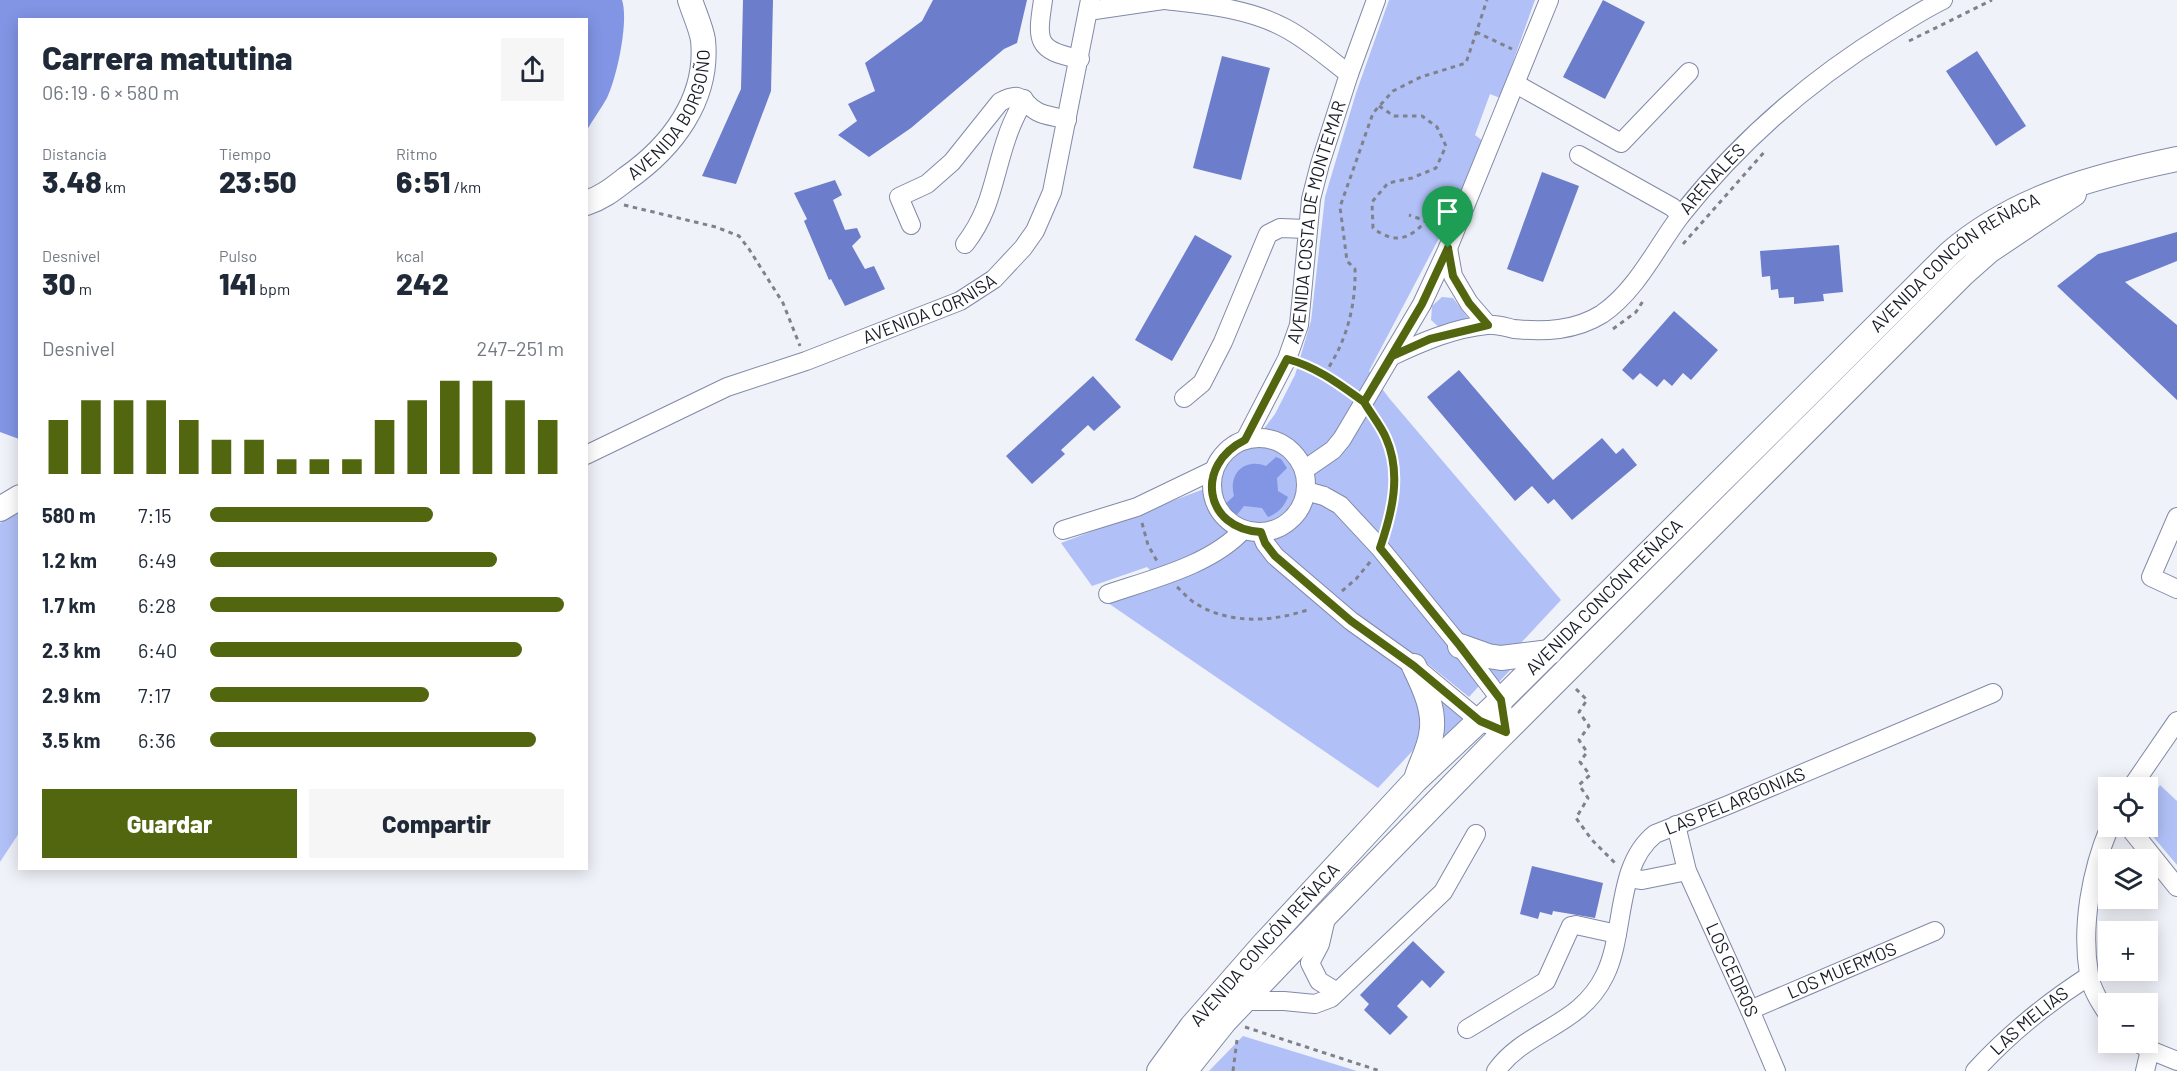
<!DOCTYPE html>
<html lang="es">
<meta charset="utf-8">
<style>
body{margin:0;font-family:Barlow,sans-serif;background:#f6f6f7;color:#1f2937;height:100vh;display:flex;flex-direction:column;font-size:22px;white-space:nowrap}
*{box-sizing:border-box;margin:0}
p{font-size:20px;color:#747a83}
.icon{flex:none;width:33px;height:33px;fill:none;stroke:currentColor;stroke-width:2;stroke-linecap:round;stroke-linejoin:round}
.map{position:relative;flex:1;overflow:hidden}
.panel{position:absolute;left:18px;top:18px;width:570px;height:852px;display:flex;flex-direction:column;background:#fff;border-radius:0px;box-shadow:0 3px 15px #0003}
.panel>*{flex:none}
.fabs{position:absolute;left:2098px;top:777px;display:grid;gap:12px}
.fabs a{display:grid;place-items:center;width:60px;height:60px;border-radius:0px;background:#fff;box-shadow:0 3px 15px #0003;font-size:30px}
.pin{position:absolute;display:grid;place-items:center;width:51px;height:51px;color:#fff;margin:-62px -26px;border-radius:50% 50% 50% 0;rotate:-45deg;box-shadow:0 0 6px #0007}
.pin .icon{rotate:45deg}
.round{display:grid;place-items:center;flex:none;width:63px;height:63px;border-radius:0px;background:#f6f6f7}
.overview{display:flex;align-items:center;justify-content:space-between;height:102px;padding:0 24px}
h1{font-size:33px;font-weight:800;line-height:45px}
.stats{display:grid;grid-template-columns:repeat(3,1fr);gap:9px;height:102px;padding:6px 24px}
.stats div{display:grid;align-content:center}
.stats b{font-size:30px;font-weight:800}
.stats small{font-size:16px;font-weight:400}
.stats p{font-size:16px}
.chart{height:168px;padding:12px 24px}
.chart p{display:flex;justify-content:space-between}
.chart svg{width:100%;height:108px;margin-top:6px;stroke:#52650f;stroke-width:6}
.button{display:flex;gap:12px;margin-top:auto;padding:12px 24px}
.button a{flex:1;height:69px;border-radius:0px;background:#52650f;color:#fff;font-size:24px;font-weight:800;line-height:69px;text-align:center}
.button a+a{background:#f6f6f7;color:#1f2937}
ul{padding:0 24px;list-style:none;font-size:20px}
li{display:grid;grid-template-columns:96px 72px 1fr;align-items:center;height:45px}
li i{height:15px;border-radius:8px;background:#52650f}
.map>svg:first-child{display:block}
</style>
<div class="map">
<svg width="2177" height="1071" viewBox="0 0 2177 1071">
<rect width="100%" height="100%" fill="#f0f2f9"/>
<path fill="#b1c0f7" d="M1389,0H1535L1500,98L1490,94L1475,135L1483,141L1447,223L1369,371L1389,398L1561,600L1520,644L1457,655L1479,686L1469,697L1423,660L1418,745L1378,788L1108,603L1160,580L1147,567L1092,586L1061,543L1204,489L1230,454L1251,446L1275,414L1295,375L1311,321L1325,197L1356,93Z
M1442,297L1453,298L1471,322L1441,329L1431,320L1432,306Z
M19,511V833L0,862V523Z
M1474,660L1518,662L1495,686Z
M1436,692L1464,717L1437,743Z
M2160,785L2177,801V865L2145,827L2148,826V805Z
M1243,1036L1357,1071H1209Z"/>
<path fill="#8295e5" d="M0,0H622C629,21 617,77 607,98C601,109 593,119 587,130L586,20H20L19,439L0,432Z
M1276,457L1281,459L1287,468L1277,478L1278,491L1288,497C1284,507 1278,513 1268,517L1262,508L1244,506L1236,516L1224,505L1234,496C1228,473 1245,458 1266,466Z"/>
<path fill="#6b7dcb" d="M743,0H773L771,91L736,184L702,176L741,89Z
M933,0H1027L1017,43L1004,49L911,128L869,157L838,135L857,121L848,104L875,91L865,63L922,21Z
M1603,0L1645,22L1605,99L1563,77Z
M1977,51L2026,126L1996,146L1946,71Z
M1222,56L1270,68L1241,180L1193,168Z
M1542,172L1579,186L1543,282L1507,269Z
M835,180L842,195L833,200L845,230L857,228L861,237L852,246L865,269L874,266L885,289L845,306L831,279L829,280L804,221L807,219L794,193Z
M2177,232V261L2125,282L2177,325V400L2057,286L2098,254Z
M1195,235L1232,256L1172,361L1135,340Z
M1839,245L1843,292L1823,294L1824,301L1794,304V297L1779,298L1778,289L1771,290L1770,276L1762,277L1760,251Z
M1674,311L1718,350L1691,380L1683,373L1672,386L1664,379L1657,387L1640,373L1633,380L1622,370Z
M1459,370L1553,480L1602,438L1616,454L1623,448L1637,465L1572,520L1554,499L1548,504L1532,486L1515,501L1427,397Z
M1093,376L1121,407L1094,431L1088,425L1061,450L1065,454L1032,484L1006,456Z
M1532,866L1603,883L1595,918L1553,911L1552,915L1540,912L1538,919L1520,914Z
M1413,941L1445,972L1430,988L1422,980L1397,1006L1408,1017L1390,1035L1364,1010L1369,1004L1360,995Z"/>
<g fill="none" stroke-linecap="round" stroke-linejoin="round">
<defs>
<g id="minor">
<path d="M1043,0C1037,40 1035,51 1080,59"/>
<path d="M1165,0C1206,5 1248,8 1285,28C1308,40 1328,58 1349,74"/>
<path d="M1088,11L1163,0"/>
<path d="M1516,84L1621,143L1689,72"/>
<path d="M1579,155L1672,207L1681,215"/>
<path d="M911,225L899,197L927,184L952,162L1000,102C1025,89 1020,103 1038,112C1046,116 1058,117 1067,120"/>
<path d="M965,244C992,209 993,177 1007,137C1011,124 1018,111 1024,99"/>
<path d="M1448,248L1453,276L1469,303L1488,325"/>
<path id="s1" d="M1392,356C1422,342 1454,328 1487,325C1495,324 1505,327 1514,329C1544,332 1575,331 1602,314C1637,290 1656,248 1681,215C1739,142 1810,80 1888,32C1906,21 1924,9 1943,0"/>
<path d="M1184,398L1202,383L1223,342L1268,234L1280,228L1307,229"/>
<circle cx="1259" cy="485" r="47"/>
<path id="s2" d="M1245,440L1287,359L1299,325L1311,199L1320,164L1349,74L1376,0"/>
<path id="s3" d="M586,455L727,387L806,361L960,301L994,279L1023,248L1035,231L1052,192L1090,0"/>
<path d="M1304,470L1333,450L1342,439L1422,304L1448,248L1549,0"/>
<path d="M1306,491L1324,496L1340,505L1380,548L1460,646L1501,700L1503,712"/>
<path d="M2177,517L2151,577L2177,589"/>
<path d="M1063,530L1137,507L1214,470"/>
<path d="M1261,533L1265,543L1275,556L1351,621L1414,666L1480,721L1506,732"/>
<path d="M1108,594C1152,579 1211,565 1243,530"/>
<path d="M2131,788L2177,721"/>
<path id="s4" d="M1676,825L1687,871L1750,1010L1776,1071"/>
<path d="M2128,826L2177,887"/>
<path d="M1629,878L1642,880L1687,871"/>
<path d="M1327,914L1320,944L1310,963L1319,981L1337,992"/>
<path d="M1244,1001H1284L1315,1004L1331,998L1443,892L1476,834"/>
<path id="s5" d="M1750,1010L1935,931"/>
<path d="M2109,1016C2101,1004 2091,989 2089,974C2081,926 2091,871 2110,826"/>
<path d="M1467,1029L1546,981L1571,926L1576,925L1617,934"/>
<path d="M2137,1042L2150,1050L2177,1061"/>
<path id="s6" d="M1496,1071C1526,1029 1580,1027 1605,975C1626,932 1615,866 1655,834L1728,805L1993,693"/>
<path id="s7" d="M1975,1071C2008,1035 2047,1003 2089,976"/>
<path d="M2145,1071L2150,1050"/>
</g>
<g id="major">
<path id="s8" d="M586,203C602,198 613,189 626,179C672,147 709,99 703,40C701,27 694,13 690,0"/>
<path d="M0,509L20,497"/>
<path d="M1460,646L1488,656L1501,658L1550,652"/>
<path d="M1414,666C1424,687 1436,711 1431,735C1429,749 1421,763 1417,776"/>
<path id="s9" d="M1159,1071L1192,1026L1263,945L1415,781L1501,700L1950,253C2015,197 2095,176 2177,159"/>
<path d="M1185,1071L1225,1021L1327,914L1490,747L1963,274L1989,251L2074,194"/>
</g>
</defs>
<use href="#minor" stroke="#818aa7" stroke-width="20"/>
<use href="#major" stroke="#818aa7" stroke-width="26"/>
<path stroke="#7f828b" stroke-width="3" stroke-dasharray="4.5 4.5" stroke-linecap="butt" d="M1476,32L1512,49
M1909,41L1992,0
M1379,106L1394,116H1422L1437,127L1446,146L1436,168L1412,178L1388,183L1372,202L1373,228C1394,244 1409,240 1426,221L1409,215
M624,205L716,227L739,236L749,249L783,303L800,346
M1683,244L1766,150
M1613,329L1636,312L1643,301
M1301,363L1334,380L1352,393
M1324,374C1346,344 1356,306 1355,269L1347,261L1340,207L1373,113L1393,91L1421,77L1466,63L1487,0
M1374,418C1378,425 1383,432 1386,439C1398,467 1396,501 1386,529
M1142,523L1148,545L1157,561
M1177,587C1183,592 1188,599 1195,603C1229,625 1274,622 1310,609
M1342,591L1356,579L1370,562
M1576,689L1587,700L1579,712L1589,726L1579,740L1587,752L1580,762L1590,775L1579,785L1588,798L1576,818L1592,840L1616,864
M1245,1027L1380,1071
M1233,1071L1237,1040"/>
<use href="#minor" stroke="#fff" stroke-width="18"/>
<use href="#major" stroke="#fff" stroke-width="24"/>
</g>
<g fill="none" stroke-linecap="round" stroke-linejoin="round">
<defs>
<path id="route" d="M1448,248L1422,304L1364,402C1339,384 1317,367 1287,359L1245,440C1194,465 1204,529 1261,532L1265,543L1275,556L1351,621L1414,666L1480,721L1506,732L1501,700L1460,646L1380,548C1392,513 1402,474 1386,438C1381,426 1371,414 1364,402L1392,356L1430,339L1488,325L1469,303L1453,276L1448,248"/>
</defs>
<use href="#route" stroke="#fff" stroke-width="12"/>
<use href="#route" stroke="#52650f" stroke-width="8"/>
</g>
<g text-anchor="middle" stroke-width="4.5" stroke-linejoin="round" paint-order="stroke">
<g font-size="18" fill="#191c27" stroke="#fff">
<text dy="6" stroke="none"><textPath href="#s8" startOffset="128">AVENIDA BORGOÑO</textPath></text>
<text dy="6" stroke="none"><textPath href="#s1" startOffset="394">ARENALES</textPath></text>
<text dy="6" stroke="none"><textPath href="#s2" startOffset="232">AVENIDA COSTA DE MONTEMAR</textPath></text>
<text dy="6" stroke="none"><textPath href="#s9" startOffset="1137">AVENIDA CONCÓN REÑACA</textPath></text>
<text dy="6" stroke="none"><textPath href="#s3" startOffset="374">AVENIDA CORNISA</textPath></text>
<text dy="6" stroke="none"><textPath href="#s9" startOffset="651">AVENIDA CONCÓN REÑACA</textPath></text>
<text dy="6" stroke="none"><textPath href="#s6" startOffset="386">LAS PELARGONIAS</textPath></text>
<text dy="6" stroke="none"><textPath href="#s9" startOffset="165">AVENIDA CONCÓN REÑACA</textPath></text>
<text dy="6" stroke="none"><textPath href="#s4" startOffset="156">LOS CEDROS</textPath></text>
<text dy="6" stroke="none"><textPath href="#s5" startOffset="100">LOS MUERMOS</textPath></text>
<text dy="6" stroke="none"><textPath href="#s7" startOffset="74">LAS MELIAS</textPath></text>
</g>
</g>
</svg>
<div class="fabs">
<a><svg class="icon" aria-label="locate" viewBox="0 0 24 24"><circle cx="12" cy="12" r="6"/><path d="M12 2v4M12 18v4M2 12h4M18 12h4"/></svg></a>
<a><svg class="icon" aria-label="layers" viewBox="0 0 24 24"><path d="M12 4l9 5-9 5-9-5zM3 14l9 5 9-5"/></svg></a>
<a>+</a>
<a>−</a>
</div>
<div class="pin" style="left:1448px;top:248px;background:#1e9e55"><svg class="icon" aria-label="arrive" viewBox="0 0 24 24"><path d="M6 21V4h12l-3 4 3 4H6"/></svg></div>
<section class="panel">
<div class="overview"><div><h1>Carrera matutina</h1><p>06:19 · 6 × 580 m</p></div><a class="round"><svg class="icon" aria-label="share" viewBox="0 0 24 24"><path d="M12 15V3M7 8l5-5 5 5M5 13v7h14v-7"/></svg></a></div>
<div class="stats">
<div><p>Distancia</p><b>3.48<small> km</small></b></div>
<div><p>Tiempo</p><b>23:50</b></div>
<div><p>Ritmo</p><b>6:51<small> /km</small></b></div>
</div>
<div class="stats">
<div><p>Desnivel</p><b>30<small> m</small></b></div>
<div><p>Pulso</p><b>141<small> bpm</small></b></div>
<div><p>kcal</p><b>242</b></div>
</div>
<div class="chart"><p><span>Desnivel</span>247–251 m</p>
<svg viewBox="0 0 160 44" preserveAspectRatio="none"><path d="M5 44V22M15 44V14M25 44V14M35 44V14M45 44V22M55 44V30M65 44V30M75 44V38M85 44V38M95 44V38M105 44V22M115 44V14M125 44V6M135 44V6M145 44V14M155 44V22"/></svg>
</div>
<ul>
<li><b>580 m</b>7:15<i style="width:63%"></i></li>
<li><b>1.2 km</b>6:49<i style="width:81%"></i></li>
<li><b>1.7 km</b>6:28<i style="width:100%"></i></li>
<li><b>2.3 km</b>6:40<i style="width:88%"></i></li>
<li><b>2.9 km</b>7:17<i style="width:62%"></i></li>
<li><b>3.5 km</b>6:36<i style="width:92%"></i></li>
</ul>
<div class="button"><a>Guardar</a><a>Compartir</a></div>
</section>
</div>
